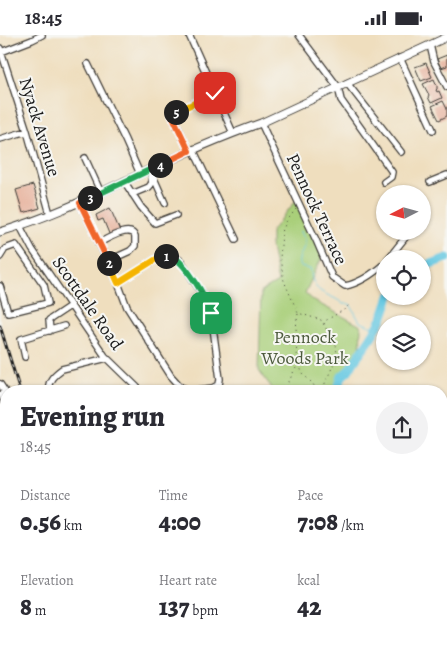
<!DOCTYPE html>
<style>
body{margin:0;font-family:Alegreya,serif;background:#f2f2f3;color:#2b2b33;height:100vh;display:flex;flex-direction:column;font-size:19px;white-space:nowrap}
*{box-sizing:border-box;margin:0}
p{font-size:16px;color:#7c7c81}
.icon{flex:none;width:28px;height:28px;fill:none;stroke:currentColor;stroke-width:2;stroke-linecap:round;stroke-linejoin:round}
.map{position:relative;flex:1;overflow:hidden}
.drawer{position:absolute;left:0px;top:350px;width:448px;height:265px;display:flex;flex-direction:column;background:#fff;border-radius:20px 20px 0 0;box-shadow:0 1px 4px #0004}
.drawer>*{flex:none}
.needle{width:32px;rotate:264deg}
.fabs{position:absolute;left:376px;top:150px;display:grid;gap:10px}
.fabs a{display:grid;place-items:center;width:55px;height:55px;border-radius:50%;background:#fff;box-shadow:0 1px 4px #0004;font-size:25px}
.pin{position:absolute;display:grid;place-items:center;width:42px;height:42px;color:#fff;margin:-21px;border-radius:10px;box-shadow:0 2px 8px #0006}
.km{position:absolute;width:25px;height:25px;margin:-12px;border-radius:50%;background:#222;color:#fff;font-size:14px;line-height:25px;text-align:center}
.round{display:grid;place-items:center;flex:none;width:52px;height:52px;border-radius:26px;background:#f2f2f3}
.head{display:flex;align-items:center;justify-content:space-between;height:85px;padding:0 20px}
h1{font-size:28px;font-weight:800;line-height:38px}
.figures{display:grid;grid-template-columns:repeat(3,1fr);gap:8px;height:85px;padding:5px 20px}
.figures div{display:grid;align-content:center}
.figures b{font-size:25px;font-weight:800}
.figures small{font-size:14px;font-weight:400}
.figures p{font-size:14px}
.status{display:flex;justify-content:space-between;align-items:center;height:35px;padding:0 25px;background:#fff;direction:ltr}
.status svg{height:14px;fill:currentColor}
.map>svg:first-child{display:block}
</style>
<div class="status"><b>18:45</b><svg viewBox="0 0 49 12"><path d="M0 12V9h3v3zM5 12V6h3v6zM10 12V3h3v9zM15 12V0h3v12zM26 1h20v11H26zM47 4h2v5h-2z"/></svg></div>
<div class="map">
<svg width="447" height="615" viewBox="0 0 447 615">
<rect width="100%" height="100%" fill="#f6f6f2"/>
<filter id="ink" filterUnits="userSpaceOnUse"><feTurbulence type="fractalNoise" baseFrequency=".02" numOctaves="2"/><feDisplacementMap in="SourceGraphic" scale="10" xChannelSelector="R" yChannelSelector="G"/><feConvolveMatrix kernelMatrix="1 2 1 2 8 2 1 2 1" color-interpolation-filters="sRGB"/></filter>
<filter id="wash" filterUnits="userSpaceOnUse"><feTurbulence type="fractalNoise" baseFrequency=".0096" numOctaves="4" result="noise"/><feDisplacementMap in="SourceGraphic" scale="20" xChannelSelector="R" yChannelSelector="G"/><feGaussianBlur stdDeviation="1.12" result="paint"/><feColorMatrix in="noise" values="0 0 0 0 0 0 0 0 0 0 0 0 0 0 0 0 0 1.4 0 .05"/><feComposite in="paint" operator="in"/></filter>
<g filter="url(#wash)">
<rect width="100%" height="100%" fill="#efdebe"/>
<path fill="#a9cf79" stroke="#62764a" d="M297,164L323,220L305,258L314,266L361,291L360,318L348,336L342,341L339,350L343,356H274L259,335L261,257L278,247L271,212V197Z
M167,609H281L274,615H174Z"/>
<g fill="none" stroke-linecap="round" stroke-linejoin="round">
<path stroke="#63c7e1" stroke-width="1" d="M301,196L302,200L305,203C306,216 295,222 300,232L310,234C312,238 311,242 313,246C317,260 334,260 343,269H350L360,287L376,293"/>
<path stroke="#63c7e1" stroke-width="9" d="M422,232L447,223
M343,356L339,350L342,341L348,336L370,304L382,284L390,261
M297,609L303,615"/>
</g>
<g id="blocks">
<path fill="#e3a086" d="M447,20V31L441,33L437,24Z
M426,28L432,42L421,46L415,32Z
M434,44L437,51V54L436,55L437,57L439,56L442,63L431,68L428,62L429,60L423,49Z
M443,66L447,74V81L439,85L432,71Z
M33,150L40,173L23,178L16,155Z
M110,173L120,196L110,201L103,184L98,186L96,180Z"/>
</g>
</g>
<g filter="url(#ink)">
<use href="#blocks" fill-opacity="0" stroke="#3c3934" stroke-width="1"/>
<g fill="none" stroke-linecap="round" stroke-linejoin="round">
<defs>
<path id="minor" d="M189,0L233,98
M299,0L338,52L341,65L392,137L391,142L384,147
M430,10L434,27L447,52
M0,13L27,96L50,179
M1,17L32,5L42,0
M400,23L433,95
M88,29L125,105L140,139
M347,48L401,117
M261,88L316,205L332,242L345,251C360,248 373,239 385,228
M0,104L27,96
M193,114L236,204
M189,116L172,79L215,58
M85,123L101,158
M150,134L165,168
M124,146L141,172L155,188L176,180
M430,147L447,140
M132,159L149,152L152,148L151,142
M80,168L118,248L127,272L171,341L181,352L190,356L213,353L219,350L220,344L211,278L207,266L181,226L173,220L161,221L118,248
M20,191L32,214L105,321L141,356
M99,208C107,204 131,189 135,202C135,203 135,210 135,211L130,216L108,226
M0,222L5,214L16,210L44,250L48,268L8,278L0,251
M388,224L408,199
M50,296L49,285L70,271
M25,322L21,304L64,291
M0,349L6,358
M49,356C47,346 54,340 62,334L107,323
M1,359L6,372
M0,396L6,394
M0,448H3L5,440L6,439
M441,466L447,462
M0,501H5L6,502
M0,516L6,513
M441,532L447,535
M0,560L2,559
M0,581L6,580
M0,590L6,588
M280,609L287,615
M18,615L34,609"/>
<path id="major" d="M0,197C48,183 93,161 138,140C178,121 219,103 261,88L447,2
M0,524L6,540
M34,609L37,615"/>
</defs>
<use href="#minor" stroke="#3c3934" stroke-width="8"/>
<use href="#major" stroke="#3c3934" stroke-width="9"/>
<path stroke="#3c3934" stroke-width="1" stroke-dasharray="1 4" stroke-linecap="butt" d="M296,174L286,187L282,197L280,224L284,246L298,278L321,285L336,310L337,319L335,326L323,353V356
M298,279C295,296 295,312 299,329
M324,289L325,286L345,274L352,267
M284,356C289,349 293,334 299,330L303,339L313,349L317,356"/>
<use href="#minor" stroke="#fff" stroke-width="5.5"/>
<use href="#major" stroke="#fff" stroke-width="7"/>
<defs>
<path id="rail" d="M0,291L20,356
M167,609L174,615"/>
</defs>
<use href="#rail" stroke="#1c1c1c" stroke-width="3"/>
<use href="#rail" stroke="#f6f6f2" stroke-width="1" stroke-dasharray="4" stroke-linecap="butt"/>
</g>
</g>
<g fill="none" stroke-linecap="round" stroke-linejoin="round" filter="url(#ink)">
<defs>
<path id="split-1" d="M166,221L172,220C188,232 205,260 211,278"/>
<path id="split-2" d="M109,228L118,248L161,221H166"/>
<path id="split-3" d="M90,163L80,168L109,228"/>
<path id="split-4" d="M90,163L160,130"/>
<path id="split-5" d="M160,130L189,116L172,80L176,77"/>
<path id="split-6" d="M176,77L215,58"/>
</defs>
<use href="#split-1" stroke="#fff" stroke-width="10"/>
<use href="#split-2" stroke="#fff" stroke-width="10"/>
<use href="#split-3" stroke="#fff" stroke-width="10"/>
<use href="#split-4" stroke="#fff" stroke-width="10"/>
<use href="#split-5" stroke="#fff" stroke-width="10"/>
<use href="#split-6" stroke="#fff" stroke-width="10"/>
<use href="#split-1" stroke="#22a559" stroke-width="6"/>
<use href="#split-2" stroke="#f5b400" stroke-width="6"/>
<use href="#split-3" stroke="#f0652b" stroke-width="6"/>
<use href="#split-4" stroke="#22a559" stroke-width="6"/>
<use href="#split-5" stroke="#f0652b" stroke-width="6"/>
<use href="#split-6" stroke="#f5b400" stroke-width="6"/>
</g>
<g text-anchor="middle" stroke-width="4" stroke-linejoin="round" paint-order="stroke">
<g font-size="18" fill="#1c1c1c" stroke="#f6f6f2">
<text transform="translate(40 92) rotate(73)" y="6">Nyack Avenue</text>
<text transform="translate(317 174) rotate(65)" y="6">Pennock Terrace</text>
<text transform="translate(88 268) rotate(55)" y="6">Scottdale Road</text>
</g>
<g font-size="18" fill="#4d5b3d" stroke="#f6f6f2">
<text x="305" y="308">Pennock<tspan x="305" dy="21">Woods Park</tspan></text>
</g>
</g>
</svg>
<div class="fabs">
<a><svg class="needle" viewBox="-14 -14 28 28"><path d="M0-13l5 13h-10z" fill="#e53935"/><path d="M0 13l5-13h-10z" fill="#7c7c81"/></svg></a>
<a><svg class="icon" aria-label="locate" viewBox="0 0 24 24"><circle cx="12" cy="12" r="6"/><path d="M12 2v4M12 18v4M2 12h4M18 12h4"/></svg></a>
<a><svg class="icon" aria-label="layers" viewBox="0 0 24 24"><path d="M12 4l9 5-9 5-9-5zM3 14l9 5 9-5"/></svg></a>
</div>
<div class="pin" style="left:211px;top:278px;background:#1e9e55"><svg class="icon" aria-label="arrive" viewBox="0 0 24 24"><path d="M6 21V4h12l-3 4 3 4H6"/></svg></div>
<div class="pin" style="left:215px;top:58px;background:#d93025"><svg class="icon" aria-label="check" viewBox="0 0 24 24"><path d="M5 12l5 5 9-10"/></svg></div>
<b class="km" style="left:166px;top:221px">1</b>
<b class="km" style="left:109px;top:228px">2</b>
<b class="km" style="left:90px;top:163px">3</b>
<b class="km" style="left:160px;top:130px">4</b>
<b class="km" style="left:176px;top:77px">5</b>
<section class="drawer">
<div class="head"><div><h1>Evening run</h1><p>18:45</p></div><a class="round"><svg class="icon" aria-label="share" viewBox="0 0 24 24"><path d="M12 15V3M7 8l5-5 5 5M5 13v7h14v-7"/></svg></a></div>
<div class="figures">
<div><p>Distance</p><b>0.56<small> km</small></b></div>
<div><p>Time</p><b>4:00</b></div>
<div><p>Pace</p><b>7:08<small> /km</small></b></div>
</div>
<div class="figures">
<div><p>Elevation</p><b>8<small> m</small></b></div>
<div><p>Heart rate</p><b>137<small> bpm</small></b></div>
<div><p>kcal</p><b>42</b></div>
</div>
</section>
</div>
